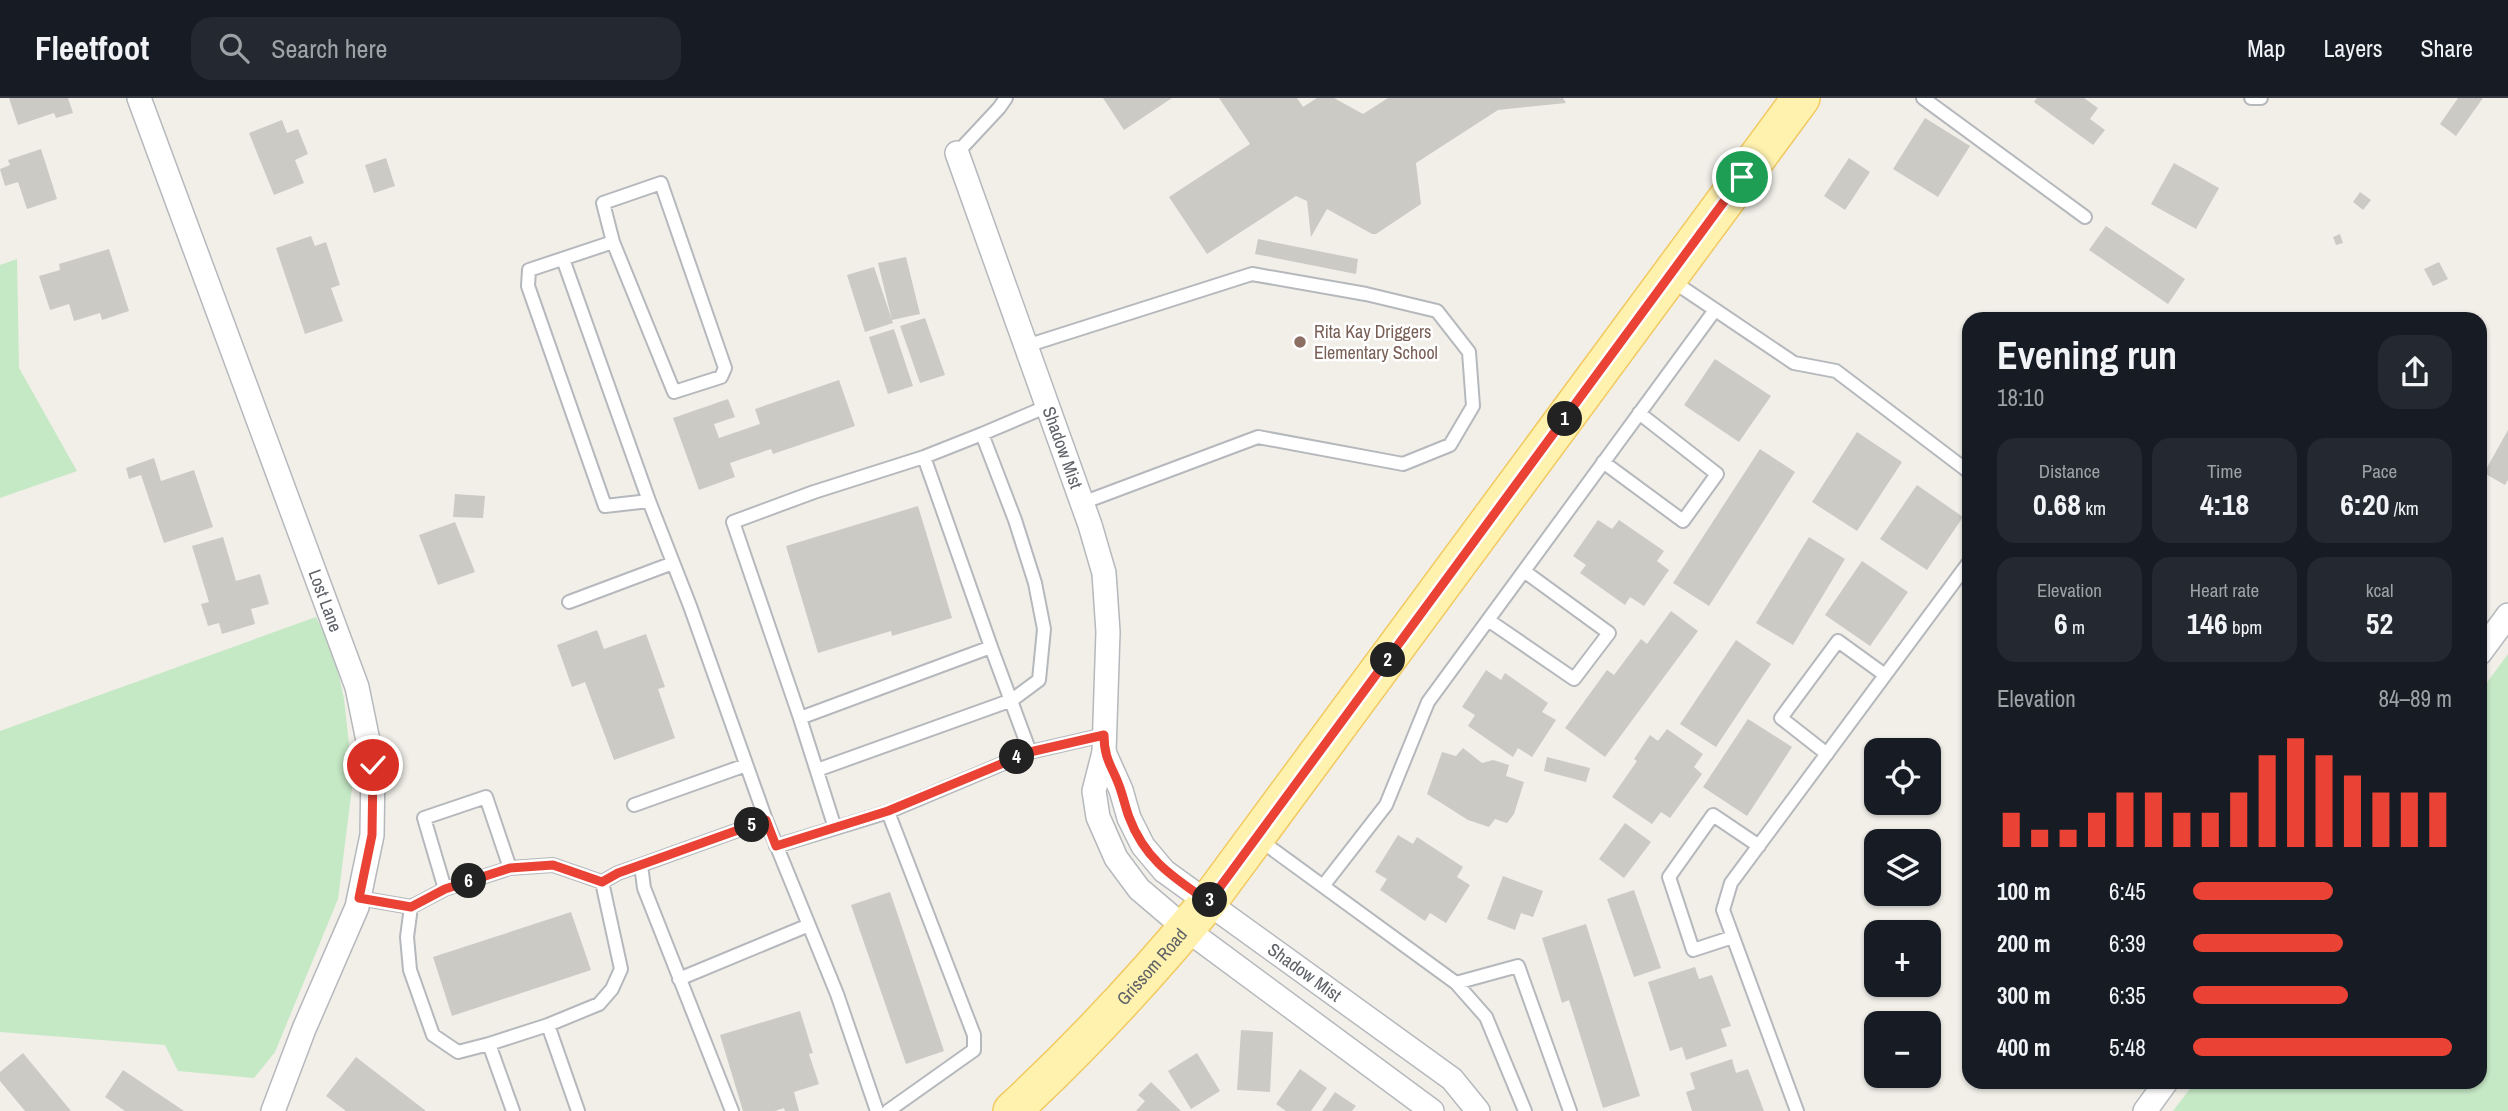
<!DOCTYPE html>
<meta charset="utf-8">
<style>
body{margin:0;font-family:"Archivo Narrow",sans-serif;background:#242831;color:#f1f3f6;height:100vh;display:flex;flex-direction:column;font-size:26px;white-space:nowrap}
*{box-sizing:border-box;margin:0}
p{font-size:23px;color:#9ea1a6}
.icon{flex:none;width:38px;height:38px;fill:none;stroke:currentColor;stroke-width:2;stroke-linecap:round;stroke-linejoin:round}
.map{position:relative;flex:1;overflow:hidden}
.sheet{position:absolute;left:1962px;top:214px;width:525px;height:777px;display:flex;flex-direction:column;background:#171b24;border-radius:21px;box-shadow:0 2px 5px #0004}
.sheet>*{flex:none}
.tools{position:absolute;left:1864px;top:640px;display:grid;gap:14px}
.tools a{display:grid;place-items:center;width:77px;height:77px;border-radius:14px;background:#171b24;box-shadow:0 2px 5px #0004;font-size:35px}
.pin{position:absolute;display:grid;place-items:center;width:60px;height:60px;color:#fff;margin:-30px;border:4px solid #fff;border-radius:50%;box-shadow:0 2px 7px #0007}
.km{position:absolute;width:35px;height:35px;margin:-18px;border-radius:50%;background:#222;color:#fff;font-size:19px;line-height:35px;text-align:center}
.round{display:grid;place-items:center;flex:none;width:74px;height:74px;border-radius:21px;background:#242831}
.headline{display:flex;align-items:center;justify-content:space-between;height:119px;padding:0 35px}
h1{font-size:38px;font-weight:700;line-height:52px}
.stats{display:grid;grid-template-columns:repeat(3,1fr);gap:10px;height:119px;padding:7px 35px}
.stats div{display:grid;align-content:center;border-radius:18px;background:#242831;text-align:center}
.stats b{font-size:30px;font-weight:700}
.stats small{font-size:19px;font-weight:400}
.stats p{font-size:19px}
.chart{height:196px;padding:14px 35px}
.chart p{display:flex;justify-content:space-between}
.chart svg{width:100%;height:126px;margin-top:7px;stroke:#ea4335;stroke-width:6}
ul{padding:0 35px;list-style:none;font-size:23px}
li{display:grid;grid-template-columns:112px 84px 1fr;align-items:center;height:52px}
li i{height:18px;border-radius:9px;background:#ea4335}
header{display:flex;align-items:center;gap:42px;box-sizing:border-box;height:98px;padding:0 35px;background:#171b24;border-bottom:2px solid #363941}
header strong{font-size:33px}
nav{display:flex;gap:38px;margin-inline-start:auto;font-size:24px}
.search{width:490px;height:63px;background:#242831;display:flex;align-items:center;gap:18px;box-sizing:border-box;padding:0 24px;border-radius:21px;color:#9ea1a6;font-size:26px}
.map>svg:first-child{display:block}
</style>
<header>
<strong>Fleetfoot</strong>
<div class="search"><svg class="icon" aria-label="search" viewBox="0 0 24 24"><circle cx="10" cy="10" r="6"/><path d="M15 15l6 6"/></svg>Search here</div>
<nav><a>Map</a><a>Layers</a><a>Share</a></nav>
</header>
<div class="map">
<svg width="2508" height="1013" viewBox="0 0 2508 1013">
<rect width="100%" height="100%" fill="#f1efe8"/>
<path fill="#c5e8c5" d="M17,161L19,270L77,373L0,400V167Z
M316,519L334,555L344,601L353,682L338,801L275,954L254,980L178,973L165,947L0,934V633Z
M2508,556V1013H2173L2195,984H2480V594Z"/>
<path fill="#cccac5" d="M9,0H68L73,15L56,20L54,15L18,27Z
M1103,0H1172L1124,32Z
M1219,0H1297L1303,9L1317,0H1334L1363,16L1388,0H1563L1566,5L1498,12L1416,65L1421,106L1376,136H1372L1327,111L1311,139L1307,103L1296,98L1207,156L1169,99L1250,46Z
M2037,0H2084L2098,10L2090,21L2105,32L2093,47L2034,4Z
M2458,0H2483L2456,38L2440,26Z
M1925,20L1970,48L1938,99L1893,71Z
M282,22L287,35L298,31L308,56L295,62L304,85L274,97L249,35Z
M41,51L57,101L27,111L18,84L5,88L0,71L10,67L8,62Z
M386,60L395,88L374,95L365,67Z
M1849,60L1870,74L1845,112L1824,98Z
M2174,65L2219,90L2196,131L2151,106Z
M2360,94L2371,102L2363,112L2353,104Z
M2106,128L2185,181L2168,206L2089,152Z
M2340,136L2343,145L2336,147L2333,139Z
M311,138L315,148L326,144L340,187L331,190L343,223L305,236L276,150Z
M1258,141L1358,161L1356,176L1255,156Z
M109,151L129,213L102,222L100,215L74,223L69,206L50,212L39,178L60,172L59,166Z
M906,159L920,216L892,222L878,165Z
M2439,164L2448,181L2433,188L2424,171Z
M874,169L893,225L865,234L847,177Z
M925,220L945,277L920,285L900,228Z
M894,231L913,288L888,296L869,239Z
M1715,261L1771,298L1739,344L1684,307Z
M839,282L855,328L773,356L771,351L730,365L735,379L699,392L673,320L728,301L735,319L714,326L719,340L760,326L755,311Z
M2508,332V382L2505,387L2484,375Z
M1857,334L1902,364L1857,433L1812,404Z
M1760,351L1795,374L1709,508L1673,485Z
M154,360L161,383L194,372L213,429L164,445L141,377L129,381L126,370Z
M1917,387L1963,419L1927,472L1880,441Z
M455,396L485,398L483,420L453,419Z
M918,408L952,520L892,538L891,533L818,555L786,448Z
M1598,422L1612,431L1619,422L1664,453L1657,463L1669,472L1644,508L1630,499L1625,507L1580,475L1586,467L1573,458Z
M455,424L475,474L438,487L419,437Z
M223,439L236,483L260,476L269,506L251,511L255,526L222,536L219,525L208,528L201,506L209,504L192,448Z
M1809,439L1845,461L1793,547L1756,525Z
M1862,463L1908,494L1870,548L1825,517Z
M1671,513L1698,533L1605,659L1565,630L1607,572L1614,577L1641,541L1647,546Z
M597,532L604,551L646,536L665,589L658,591L675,640L614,662L585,584L572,589L557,547Z
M1736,542L1771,566L1716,649L1680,626Z
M1486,572L1501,582L1505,575L1548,605L1542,614L1556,622L1532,659L1518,650L1513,659L1468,628L1475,617L1462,609Z
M1748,621L1792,649L1747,718L1703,689Z
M1667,631L1703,656L1694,669L1702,676L1670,720L1661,714L1652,726L1612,699L1637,663L1634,661L1650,637L1658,643Z
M1463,650L1482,665L1493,662L1509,667L1506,678L1524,684L1514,716L1507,725L1495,721L1489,729L1468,722L1427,696L1442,654L1456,658Z
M1547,659L1590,670L1586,684L1544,673Z
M1625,725L1651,744L1624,780L1599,761Z
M1398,737L1413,746L1417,739L1463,769L1457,779L1470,787L1446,825L1430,815L1425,823L1380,792L1387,781L1375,774Z
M1503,778L1543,793L1533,819L1521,815L1515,832L1487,821Z
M1634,792L1661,870L1634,879L1607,801Z
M890,794L944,953L906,966L851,807Z
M571,814L591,872L452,918L433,859Z
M1586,826L1640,998L1603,1010L1569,902L1562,905L1542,840Z
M1695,869L1699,881L1712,877L1731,928L1721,931L1727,948L1686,962L1682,949L1670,953L1648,884Z
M800,913L813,955L809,956L819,986L794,994L799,1013H785L784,1010L775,1013H743L720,937Z
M1241,932L1273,934L1270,994L1237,992Z
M23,955L71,1013H25L0,983V974Z
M1197,955L1220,993L1191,1011L1168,973Z
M356,959L426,1013H346L326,998Z
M1732,961L1736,975L1748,971L1764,1013H1692L1686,994L1695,991L1690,975Z
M1300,971L1327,990L1311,1013H1286L1276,1006Z
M123,972L184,1013H125L105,999Z
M1151,984L1181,1013H1136L1145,1003L1138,997Z
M1335,994L1356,1008L1352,1013H1322Z"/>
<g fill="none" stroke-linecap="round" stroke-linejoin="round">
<defs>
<path id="service" d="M1923,0L2085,119
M2251,0H2261
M957,55L999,10L1006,0
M661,85L725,270L721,279L674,294L613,144L603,105Z
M613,144L529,172L528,188L605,408L649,403L690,508L766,722L641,767L644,790L732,1013
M563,161L649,403
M1671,182L1794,265L1836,273L1969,374
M1026,248L1252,176L1366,196L1437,213L1469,254L1473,308L1450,347L1403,366L1258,339L1082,405
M982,336L1048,308
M1603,364L1683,423L1717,376L1639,315
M569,504L673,465
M1488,522L1574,581L1609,535L1524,473
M800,620L733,424L814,394L924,359L991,549
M1030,654L1104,637
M1827,656L1781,620L1838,543L1885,577
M817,672L1012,602L1039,582L1044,531L1035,485L1015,422L982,336L924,359
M634,707L746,667
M766,722L837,896L877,1013
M835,730L800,620L991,549L1030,654L888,714
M1257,740L1456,885L1486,919L1525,1013
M776,748L888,714L974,937V952L888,1013
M1323,788L1386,707L1428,604L1715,212
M445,791L510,770
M359,800L411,809
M1733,839L1693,852L1669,779L1713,717L1759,748
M679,881L809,827
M1456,885L1518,868L1570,1013
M489,946L548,927
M513,1013L489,946L458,954L433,937L410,872L407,839L411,809L445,791L424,720L486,699L510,770L553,767L602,784L618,775L641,767
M578,1013L548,927L599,906L612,891L621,871L602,784
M1797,1013L1723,812L1731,785L1969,464"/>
<g id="minor">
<path id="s1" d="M139,0L357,589L373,667L372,737L357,809L304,931L273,1013"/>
<path id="s2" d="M957,55L1090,427L1104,475L1108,534L1104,654L1094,693L1098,719L1116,760L1139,791L1186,831L1432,1013"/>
<path d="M2480,555L2508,517"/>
<path id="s3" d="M1104,654L1121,692L1129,720L1143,748L1164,773L1452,981L1478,1013"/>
<path d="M2145,1013L2166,984"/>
</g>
<g id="primary">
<path id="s4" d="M1012,1013C1082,948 1147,878 1208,804L1801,0"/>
</g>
</defs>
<use href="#service" stroke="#b5b8bc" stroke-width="16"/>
<use href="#minor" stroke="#b5b8bc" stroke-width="26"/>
<use href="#primary" stroke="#f2c960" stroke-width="40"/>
<use href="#service" stroke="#fff" stroke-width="12"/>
<use href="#minor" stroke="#fff" stroke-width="23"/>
<use href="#primary" stroke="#fff2af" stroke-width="37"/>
</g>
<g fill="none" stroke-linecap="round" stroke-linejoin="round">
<defs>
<path id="route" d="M373,667L372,737L359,800L411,809L445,791L510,770L553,767L602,784L618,775L766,722L776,748L888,713L1030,654L1104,637C1104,664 1114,670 1121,693C1124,702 1126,711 1129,719C1145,762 1173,779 1209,804L1742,79"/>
</defs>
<use href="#route" stroke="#fff" stroke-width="14"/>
<use href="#route" stroke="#ea4335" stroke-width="9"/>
</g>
<circle fill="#8d6e63" stroke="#fff" stroke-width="2.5" cx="1300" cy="244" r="7"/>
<g text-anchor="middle" stroke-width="5" stroke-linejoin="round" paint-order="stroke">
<g font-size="18" fill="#785e54" stroke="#fff" text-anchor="start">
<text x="1314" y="240">Rita Kay Driggers<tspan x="1314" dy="21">Elementary School</tspan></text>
</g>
<g font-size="18" fill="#5f6368" stroke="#fff">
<text dy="6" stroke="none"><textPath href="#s2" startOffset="313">Shadow Mist</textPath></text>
<text dy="6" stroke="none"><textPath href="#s1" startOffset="536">Lost Lane</textPath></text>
<text dy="6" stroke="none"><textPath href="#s4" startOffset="201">Grissom Road</textPath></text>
<text dy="6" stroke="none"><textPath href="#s3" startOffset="308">Shadow Mist</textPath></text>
</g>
</g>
</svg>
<div class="tools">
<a><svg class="icon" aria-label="locate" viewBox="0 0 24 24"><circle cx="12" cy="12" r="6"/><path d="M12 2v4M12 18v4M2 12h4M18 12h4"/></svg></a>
<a><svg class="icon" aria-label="layers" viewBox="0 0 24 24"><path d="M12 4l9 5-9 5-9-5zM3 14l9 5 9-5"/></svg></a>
<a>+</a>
<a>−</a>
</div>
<div class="pin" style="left:1742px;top:79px;background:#1e9e55"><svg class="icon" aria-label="arrive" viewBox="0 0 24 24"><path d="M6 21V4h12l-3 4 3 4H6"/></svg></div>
<div class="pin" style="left:373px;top:667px;background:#d93025"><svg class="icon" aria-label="check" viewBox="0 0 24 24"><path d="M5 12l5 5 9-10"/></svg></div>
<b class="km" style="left:1565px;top:321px">1</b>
<b class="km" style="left:1388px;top:562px">2</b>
<b class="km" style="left:1210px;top:802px">3</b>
<b class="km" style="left:1017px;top:659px">4</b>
<b class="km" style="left:752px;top:727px">5</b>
<b class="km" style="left:469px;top:783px">6</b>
<section class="sheet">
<div class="headline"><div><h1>Evening run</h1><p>18:10</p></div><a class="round"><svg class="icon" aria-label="share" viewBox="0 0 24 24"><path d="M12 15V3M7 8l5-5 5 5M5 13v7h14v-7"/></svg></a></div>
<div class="stats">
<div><p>Distance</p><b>0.68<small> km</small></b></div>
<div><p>Time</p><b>4:18</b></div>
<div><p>Pace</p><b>6:20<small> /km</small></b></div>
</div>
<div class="stats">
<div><p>Elevation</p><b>6<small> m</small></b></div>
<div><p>Heart rate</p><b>146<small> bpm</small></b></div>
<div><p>kcal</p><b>52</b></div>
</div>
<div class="chart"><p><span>Elevation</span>84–89 m</p>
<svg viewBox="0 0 160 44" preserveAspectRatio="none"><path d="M5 44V32M15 44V38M25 44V38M35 44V32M45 44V25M55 44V25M65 44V32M75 44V32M85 44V25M95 44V12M105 44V6M115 44V12M125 44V19M135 44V25M145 44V25M155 44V25"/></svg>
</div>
<ul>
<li><b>100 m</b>6:45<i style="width:54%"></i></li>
<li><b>200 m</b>6:39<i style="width:58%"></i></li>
<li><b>300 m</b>6:35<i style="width:60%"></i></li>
<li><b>400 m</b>5:48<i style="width:100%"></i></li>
</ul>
</section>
</div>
